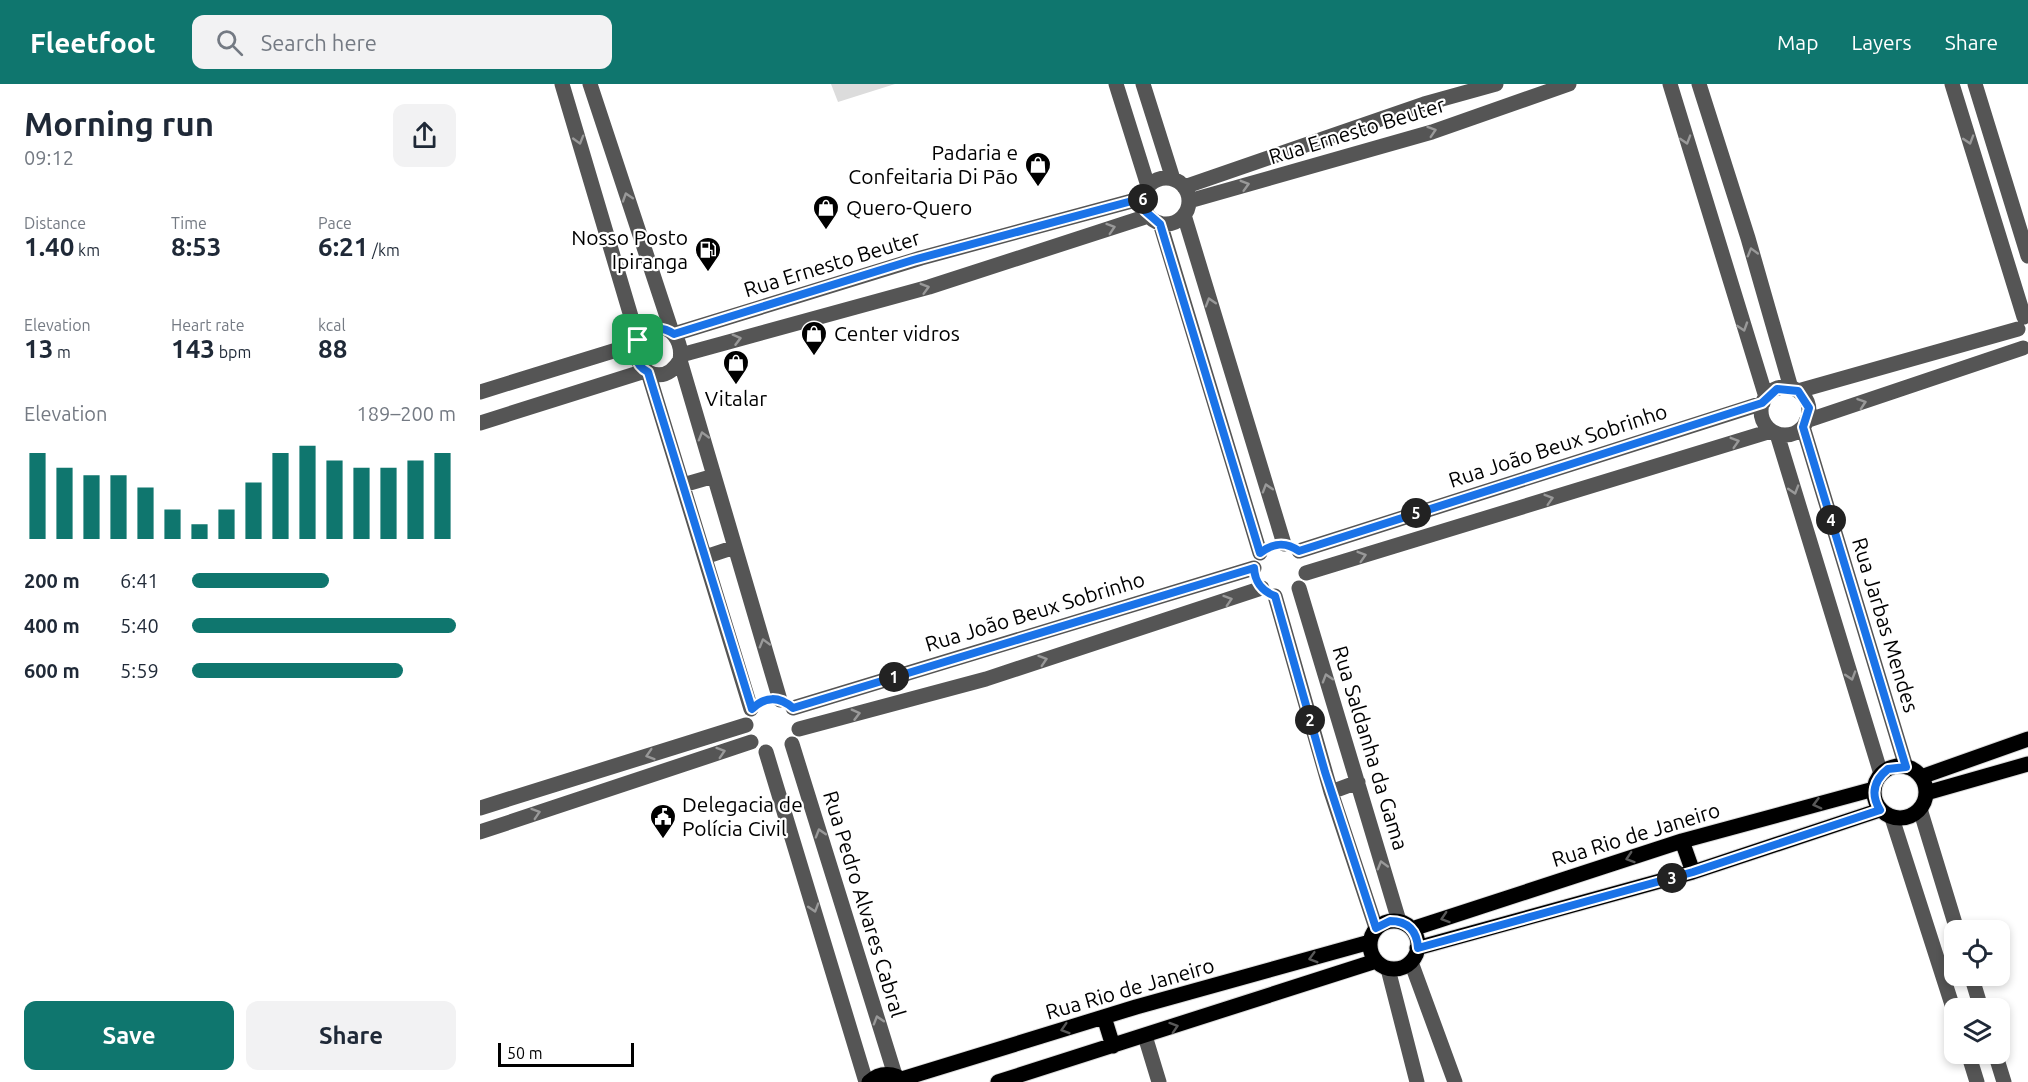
<!DOCTYPE html>
<meta charset="utf-8">
<style>
body{margin:0;font-family:Ubuntu,sans-serif;background:#f2f2f3;color:#1f2937;height:100vh;display:flex;flex-direction:column;font-size:22px;white-space:nowrap}
*{box-sizing:border-box;margin:0}
p{font-size:20px;color:#747a83}
.icon{flex:none;width:33px;height:33px;fill:none;stroke:currentColor;stroke-width:2;stroke-linecap:round;stroke-linejoin:round}
.map{position:relative;flex:1;overflow:hidden}
.details{display:flex;flex-direction:column;background:#fff;width:480px}
.details>*{flex:none}
.tools{position:absolute;left:1464px;top:836px;display:grid;gap:12px}
.tools a{display:grid;place-items:center;width:66px;height:66px;border-radius:12px;background:#fff;box-shadow:0 3px 9px #0003;font-size:30px}
.scale{position:absolute;left:18px;bottom:15px;width:136px;box-sizing:border-box;padding-left:6px;border:3px solid #000;border-top:0;font-size:16px;line-height:21px;white-space:nowrap;color:#000;-webkit-text-stroke:4px #fff;paint-order:stroke}
.pin{position:absolute;display:grid;place-items:center;width:51px;height:51px;color:#fff;margin:-26px;border-radius:12px;box-shadow:0 3px 9px #0006}
.km{position:absolute;width:30px;height:30px;margin:-15px;border-radius:50%;background:#222;color:#fff;font-size:16px;line-height:30px;text-align:center}
.round{display:grid;place-items:center;flex:none;width:63px;height:63px;border-radius:12px;background:#f2f2f3}
.headline{display:flex;align-items:center;justify-content:space-between;height:102px;padding:0 24px}
h1{font-size:33px;font-weight:700;line-height:45px}
.stats{display:grid;grid-template-columns:repeat(3,1fr);gap:9px;height:102px;padding:6px 24px}
.stats div{display:grid;align-content:center}
.stats b{font-size:26px;font-weight:700}
.stats small{font-size:16px;font-weight:400}
.stats p{font-size:16px}
.chart{height:168px;padding:12px 24px}
.chart p{display:flex;justify-content:space-between}
.chart svg{width:100%;height:108px;margin-top:6px;stroke:#0f766e;stroke-width:6}
.action{display:flex;gap:12px;margin-top:auto;padding:12px 24px}
.action a{flex:1;height:69px;border-radius:12px;background:#0f766e;color:#fff;font-size:24px;font-weight:700;line-height:69px;text-align:center}
.action a+a{background:#f2f2f3;color:#1f2937}
ul{padding:0 24px;list-style:none;font-size:20px}
li{display:grid;grid-template-columns:96px 72px 1fr;align-items:center;height:45px}
li i{height:15px;border-radius:8px;background:#0f766e}
header{display:flex;align-items:center;gap:36px;box-sizing:border-box;height:84px;padding:0 30px;background:#0f766e;color:#fff}
header strong{font-size:28px}
nav{display:flex;gap:33px;margin-inline-start:auto;font-size:21px}
.search{width:420px;height:54px;background:#f2f2f3;display:flex;align-items:center;gap:15px;box-sizing:border-box;padding:0 21px;border-radius:12px;color:#747a83;font-size:22px}
main{display:flex;flex:1;min-height:0}
.map>svg:first-child{display:block}
</style>
<header>
<strong>Fleetfoot</strong>
<div class="search"><svg class="icon" aria-label="search" viewBox="0 0 24 24"><circle cx="10" cy="10" r="6"/><path d="M15 15l6 6"/></svg>Search here</div>
<nav><a>Map</a><a>Layers</a><a>Share</a></nav>
</header>
<main>
<section class="details">
<div class="headline"><div><h1>Morning run</h1><p>09:12</p></div><a class="round"><svg class="icon" aria-label="share" viewBox="0 0 24 24"><path d="M12 15V3M7 8l5-5 5 5M5 13v7h14v-7"/></svg></a></div>
<div class="stats">
<div><p>Distance</p><b>1.40<small> km</small></b></div>
<div><p>Time</p><b>8:53</b></div>
<div><p>Pace</p><b>6:21<small> /km</small></b></div>
</div>
<div class="stats">
<div><p>Elevation</p><b>13<small> m</small></b></div>
<div><p>Heart rate</p><b>143<small> bpm</small></b></div>
<div><p>kcal</p><b>88</b></div>
</div>
<div class="chart"><p><span>Elevation</span>189–200 m</p>
<svg viewBox="0 0 160 44" preserveAspectRatio="none"><path d="M5 44V9M15 44V15M25 44V18M35 44V18M45 44V23M55 44V32M65 44V38M75 44V32M85 44V21M95 44V9M105 44V6M115 44V12M125 44V15M135 44V15M145 44V12M155 44V9"/></svg>
</div>
<ul>
<li><b>200 m</b>6:41<i style="width:52%"></i></li>
<li><b>400 m</b>5:40<i style="width:100%"></i></li>
<li><b>600 m</b>5:59<i style="width:80%"></i></li>
</ul>
<div class="action"><a>Save</a><a>Share</a></div>
</section>
<div class="map">
<svg width="1548" height="998" viewBox="0 0 1548 998">
<rect width="100%" height="100%" fill="#fff"/>
<path fill="#dcdcdc" d="M351,0H415L358,18Z"/>
<g fill="none" stroke-linecap="round" stroke-linejoin="round">
<defs>
<path id="major" d="M1394 708a26 26 0 1 1 52 0a26 26 0 1 1-52 0Z
M1441,693L1548,655
M1446,709L1548,680
M1202,757L1213,788
M890 861a24 24 0 1 1 48 0a24 24 0 1 1-48 0Z
M932,845L1202,757L1394,705
M937,864L1213,788L1400,726
M624,933L633,962
M422,995L656,923L890,858
M389,998C400,988 414,988 425,998
M518,998L896,877"/>
</defs>
<use href="#major" stroke="#dbdbdb" stroke-width="17"/>
<path stroke="#555" stroke-width="15" d="M82,0L158,256
M110,0L192,248
M636,0L668,102
M663,0L693,95
M1190,0L1286,313
M1219,0L1268,154L1311,304
M1472,0L1544,233
M1495,0L1548,172
M663 117a23 23 0 1 1 46 0a23 23 0 1 1-46 0Z
M704,103L944,20L1016,0
M709,117L952,48L1089,0
M704,131L804,460
M680,139L780,469
M194,250L441,174L663,114
M201,271L449,203L668,132
M200,276C175,318 131,259 171,245C192,238 203,259 200,276L300,616
M168,288L271,625
M1281 327a24 24 0 1 1 48 0a24 24 0 1 1-48 0Z
M1318,307L1538,245
M0,308L156,260
M1326,337L1543,264
M0,339L165,287
M1323,343L1426,683
M1297,350L1401,690
M203,401L234,392
M819,467L1283,319
M225,473L255,463
M826,489L1291,347
M819,504L919,837
M795,512L851,708L896,844
M313,624L774,484
M319,645L506,595L782,504
M312,660L415,991
M286,668L386,998
M851,708L878,698
M0,724L266,641
M1440,725L1477,846
M1412,734L1474,927
M0,748L271,658
M931,878L975,998
M908,885L937,998
M1491,891L1501,924
M665,952L679,998
M1488,969L1497,998
M1515,969L1524,998"/>
<use href="#major" stroke="#000" stroke-width="15"/>
</g>
<defs><path id="oneway-chevron" d="M-2-3.5L2.5 0L-2 3.5" fill="none" stroke-width="1.6" stroke-linecap="round" stroke-linejoin="round" transform="scale(1.5)"/></defs>
<g stroke="#999">
<use href="#oneway-chevron" transform="translate(952 47) rotate(-18)"/>
<use href="#oneway-chevron" transform="translate(99 56) rotate(74)"/>
<use href="#oneway-chevron" transform="translate(1206 56) rotate(73)"/>
<use href="#oneway-chevron" transform="translate(1489 56) rotate(73)"/>
<use href="#oneway-chevron" transform="translate(765 101) rotate(-16)"/>
<use href="#oneway-chevron" transform="translate(147 113) rotate(-108)"/>
<use href="#oneway-chevron" transform="translate(631 144) rotate(-18)"/>
<use href="#oneway-chevron" transform="translate(1272 168) rotate(-106)"/>
<use href="#oneway-chevron" transform="translate(445 204) rotate(-16)"/>
<use href="#oneway-chevron" transform="translate(730 218) rotate(-107)"/>
<use href="#oneway-chevron" transform="translate(1263 243) rotate(72)"/>
<use href="#oneway-chevron" transform="translate(257 255) rotate(-15)"/>
<use href="#oneway-chevron" transform="translate(1382 319) rotate(-19)"/>
<use href="#oneway-chevron" transform="translate(223 352) rotate(-106)"/>
<use href="#oneway-chevron" transform="translate(1255 358) rotate(-17)"/>
<use href="#oneway-chevron" transform="translate(787 404) rotate(-107)"/>
<use href="#oneway-chevron" transform="translate(1314 406) rotate(73)"/>
<use href="#oneway-chevron" transform="translate(1069 415) rotate(-17)"/>
<use href="#oneway-chevron" transform="translate(882 472) rotate(-17)"/>
<use href="#oneway-chevron" transform="translate(748 516) rotate(-18)"/>
<use href="#oneway-chevron" transform="translate(284 559) rotate(-106)"/>
<use href="#oneway-chevron" transform="translate(563 576) rotate(-18)"/>
<use href="#oneway-chevron" transform="translate(1371 592) rotate(73)"/>
<use href="#oneway-chevron" transform="translate(847 594) rotate(-107)"/>
<use href="#oneway-chevron" transform="translate(376 630) rotate(-15)"/>
<use href="#oneway-chevron" transform="translate(241 668) rotate(-18)"/>
<use href="#oneway-chevron" transform="translate(170 671) rotate(163)"/>
<use href="#oneway-chevron" transform="translate(56 729) rotate(-18)"/>
<use href="#oneway-chevron" transform="translate(340 749) rotate(-107)"/>
<use href="#oneway-chevron" transform="translate(902 781) rotate(-106)"/>
<use href="#oneway-chevron" transform="translate(334 824) rotate(73)"/>
<use href="#oneway-chevron" transform="translate(398 936) rotate(-107)"/>
</g>
<g stroke="#595959">
<use href="#oneway-chevron" transform="translate(1337 720) rotate(165)"/>
<use href="#oneway-chevron" transform="translate(1150 774) rotate(162)"/>
<use href="#oneway-chevron" transform="translate(965 834) rotate(162)"/>
<use href="#oneway-chevron" transform="translate(833 874) rotate(164)"/>
<use href="#oneway-chevron" transform="translate(694 943) rotate(-18)"/>
<use href="#oneway-chevron" transform="translate(585 945) rotate(163)"/>
</g>
<g fill="none" stroke-linecap="round" stroke-linejoin="round">
<defs>
<path id="route" d="M663,114L665,127L680,140L780,469C793,459 805,457 819,467L1282,319L1297,305L1318,307L1329,324L1323,343L1426,683L1408,685C1394,696 1390,710 1400,726L1213,788L938,864C937,847 928,837 910,837L896,844L845,688L795,512C782,507 775,499 774,484L313,624C299,612 285,612 272,625L168,288C139,273 164,229 194,250L433,176Z"/>
</defs>
<use href="#route" stroke="#fff" stroke-width="12"/>
<use href="#route" stroke="#1a73e8" stroke-width="8"/>
</g>
<defs>
<symbol id="shop-pin" viewBox="-11 -11 22 30"><path d="M0 17L-7.5 6A9.5 9.5 0 1 1 7.5 6Z" fill="#000" stroke="#fff"/><path d="M-5-2.5h2.3a2.7 3.5 0 0 1 5.4 0H5L5.5 6h-11ZM-1.5-2.5h3a1.5 2.3 0 0 0-3 0Z" fill="#fff"/></symbol>
<symbol id="fuel-pin" viewBox="-11 -11 22 30"><path d="M0 17L-7.5 6A9.5 9.5 0 1 1 7.5 6Z" fill="#000" stroke="#fff"/><path d="M-5.5-6h7V0h2V4h1.3V-2.5L3-4.5l.8-.8L6-3V5H2.5V1h-1V6h-7ZM-4.2-4.7v3.2H.2V-4.7Z" fill="#fff"/></symbol>
<symbol id="civic-pin" viewBox="-11 -11 22 30"><path d="M0 17L-7.5 6A9.5 9.5 0 1 1 7.5 6Z" fill="#000" stroke="#fff"/><path d="M-.6-6.5H3V-4.5H.6V-3L4-1V1h2V6H-6V1h2V-1L-.6-3ZM-1.2 2.5V6h2.4V2.5Z" fill="#fff"/></symbol>
</defs>
<g fill-rule="evenodd">
<use href="#shop-pin" x="543" y="66" width="30" height="40"/>
<use href="#shop-pin" x="331" y="109" width="30" height="40"/>
<use href="#fuel-pin" x="213" y="151" width="30" height="40"/>
<use href="#shop-pin" x="319" y="235" width="30" height="40"/>
<use href="#shop-pin" x="241" y="264" width="30" height="40"/>
<use href="#civic-pin" x="168" y="718" width="30" height="40"/>
</g>
<g text-anchor="middle" stroke-width="4.5" stroke-linejoin="round" paint-order="stroke">
<g font-size="21" fill="#000" stroke="#fff">
<text transform="translate(877 47) rotate(-17)" y="7">Rua Ernesto Beuter</text>
<text transform="translate(352 180) rotate(-17)" y="7">Rua Ernesto Beuter</text>
<text transform="translate(1078 362) rotate(-18)" y="7">Rua João Beux Sobrinho</text>
<text transform="translate(555 528) rotate(-17)" y="7">Rua João Beux Sobrinho</text>
<text transform="translate(1405 541) rotate(73)" y="7">Rua Jarbas Mendes</text>
<text transform="translate(890 664) rotate(73)" y="7">Rua Saldanha da Gama</text>
<text transform="translate(1156 751) rotate(-17)" y="7">Rua Rio de Janeiro</text>
<text transform="translate(384 820) rotate(73)" y="7">Rua Pedro Alvares Cabral</text>
<text transform="translate(650 905) rotate(-16)" y="7">Rua Rio de Janeiro</text>
</g>
<g font-size="21" fill="#000" stroke="#fff" text-anchor="start">
<text x="538" y="76" text-anchor="end">Padaria e<tspan x="538" dy="24">Confeitaria Di Pão</tspan></text>
<text x="366" y="131">Quero-Quero</text>
<text x="208" y="161" text-anchor="end">Nosso Posto<tspan x="208" dy="24">Ipiranga</tspan></text>
<text x="354" y="257">Center vidros</text>
<text x="256" y="322" text-anchor="middle">Vitalar</text>
<text x="202" y="728">Delegacia de<tspan x="202" dy="24">Polícia Civil</tspan></text>
</g>
</g>
</svg>
<div class="tools">
<a><svg class="icon" aria-label="locate" viewBox="0 0 24 24"><circle cx="12" cy="12" r="6"/><path d="M12 2v4M12 18v4M2 12h4M18 12h4"/></svg></a>
<a><svg class="icon" aria-label="layers" viewBox="0 0 24 24"><path d="M12 4l9 5-9 5-9-5zM3 14l9 5 9-5"/></svg></a>
</div>
<div class="scale">50 m</div>
<div class="pin" style="left:158px;top:256px;background:#1e9e55"><svg class="icon" aria-label="arrive" viewBox="0 0 24 24"><path d="M6 21V4h12l-3 4 3 4H6"/></svg></div>
<b class="km" style="left:414px;top:593px">1</b>
<b class="km" style="left:830px;top:636px">2</b>
<b class="km" style="left:1192px;top:794px">3</b>
<b class="km" style="left:1351px;top:436px">4</b>
<b class="km" style="left:936px;top:429px">5</b>
<b class="km" style="left:663px;top:115px">6</b>
</div>
</main>
